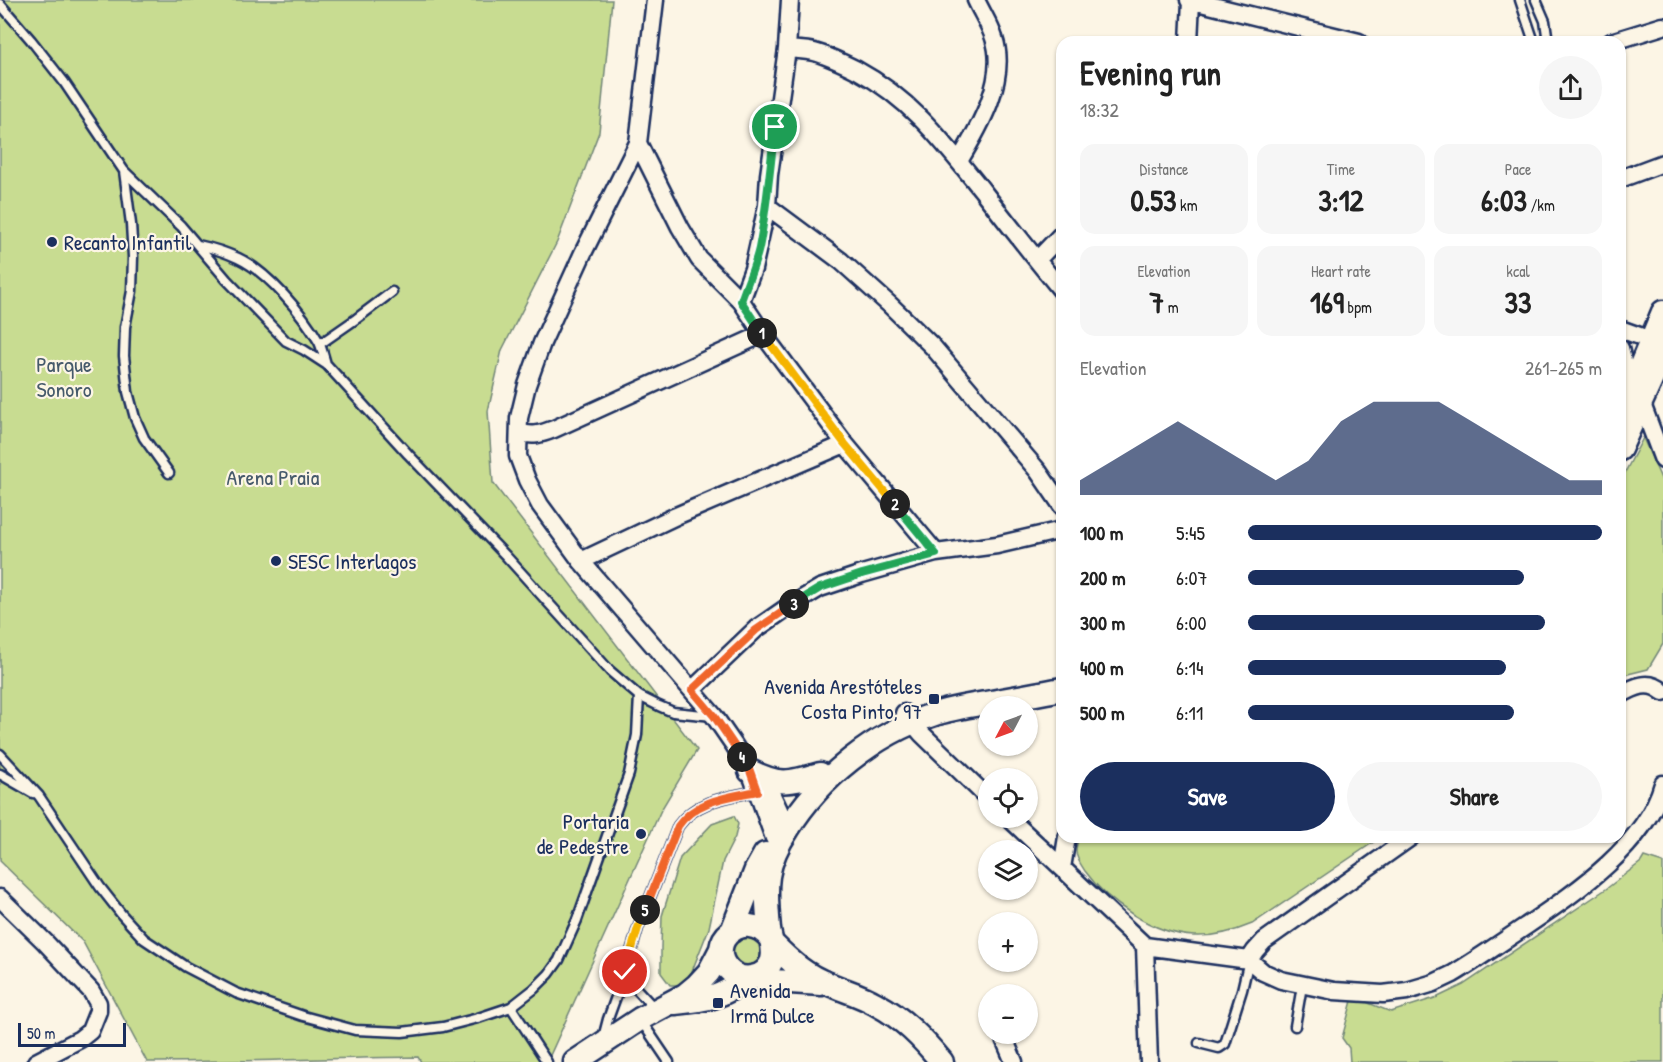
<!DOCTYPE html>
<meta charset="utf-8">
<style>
body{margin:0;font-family:"Patrick Hand",sans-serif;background:#f6f6f6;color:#222;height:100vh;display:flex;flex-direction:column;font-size:22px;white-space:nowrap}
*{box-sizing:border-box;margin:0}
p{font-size:20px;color:#767676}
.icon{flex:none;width:33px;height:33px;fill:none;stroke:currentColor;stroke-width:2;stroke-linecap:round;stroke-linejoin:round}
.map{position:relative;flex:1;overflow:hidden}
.details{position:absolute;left:1056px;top:36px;width:570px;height:807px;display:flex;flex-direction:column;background:#fff;border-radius:18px;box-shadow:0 2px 4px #0004}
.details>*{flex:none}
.needle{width:39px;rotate:229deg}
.buttons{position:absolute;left:978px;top:696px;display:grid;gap:12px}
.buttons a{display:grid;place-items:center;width:60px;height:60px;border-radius:50%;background:#fff;box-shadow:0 2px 4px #0004;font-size:30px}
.scale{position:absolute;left:18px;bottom:15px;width:108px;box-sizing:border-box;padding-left:6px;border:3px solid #1b2f5e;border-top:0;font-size:16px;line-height:21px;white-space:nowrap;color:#1b2f5e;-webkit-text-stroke:4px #fcf5e5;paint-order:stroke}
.pin{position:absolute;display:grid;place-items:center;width:51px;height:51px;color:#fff;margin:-26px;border:3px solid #fff;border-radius:50%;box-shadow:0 2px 6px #0007}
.km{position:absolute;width:30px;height:30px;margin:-15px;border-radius:50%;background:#222;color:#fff;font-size:16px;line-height:30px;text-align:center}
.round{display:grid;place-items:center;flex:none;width:63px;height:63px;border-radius:32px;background:#f6f6f6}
.overview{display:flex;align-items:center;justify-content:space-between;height:102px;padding:0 24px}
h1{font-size:33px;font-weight:700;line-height:45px}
.metrics{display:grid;grid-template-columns:repeat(3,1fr);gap:9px;height:102px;padding:6px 24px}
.metrics div{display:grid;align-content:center;border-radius:15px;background:#f6f6f6;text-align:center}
.metrics b{font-size:30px;font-weight:700}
.metrics small{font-size:16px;font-weight:400}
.metrics p{font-size:16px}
.chart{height:168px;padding:12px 24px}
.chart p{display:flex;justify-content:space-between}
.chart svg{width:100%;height:108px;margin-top:6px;fill:#1b2f5e;opacity:.7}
.cta{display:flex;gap:12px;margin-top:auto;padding:12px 24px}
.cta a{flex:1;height:69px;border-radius:36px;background:#1b2f5e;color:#fff;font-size:24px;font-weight:700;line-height:69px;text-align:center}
.cta a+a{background:#f6f6f6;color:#222}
ul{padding:0 24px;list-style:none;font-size:20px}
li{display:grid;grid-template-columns:96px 72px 1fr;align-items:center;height:45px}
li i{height:15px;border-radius:8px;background:#1b2f5e}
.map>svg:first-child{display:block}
</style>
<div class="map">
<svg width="1663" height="1062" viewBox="0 0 1663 1062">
<rect width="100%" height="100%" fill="#fcf5e5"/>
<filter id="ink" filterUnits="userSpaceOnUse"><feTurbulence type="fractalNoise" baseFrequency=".0167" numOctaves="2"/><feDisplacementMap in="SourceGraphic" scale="12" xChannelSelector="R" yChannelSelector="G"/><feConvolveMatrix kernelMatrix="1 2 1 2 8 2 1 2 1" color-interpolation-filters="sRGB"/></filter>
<g filter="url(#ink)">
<path fill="#c8dc91" stroke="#728678" stroke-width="1.5" d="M0,0H612L599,132L557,242L502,350L488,411L493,483L697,750L661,810L547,1062H421L418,1057C328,1058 237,1062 147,1062L83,942L0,861Z
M1643,438L1663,483V644L1648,669L1620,676V482Z
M734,816L738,824L735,837L723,861L709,928L690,976L682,985H670L661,973V947L662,916L680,858L712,824Z
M1079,837H1381L1252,924C1233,932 1214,937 1194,936C1154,934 1108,903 1085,871C1081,865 1076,858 1076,851C1076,846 1078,841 1079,837Z
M1644,857L1663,863V1062H1350L1349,1048L1342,1038L1353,997L1391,1012L1438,997L1463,985L1606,889L1641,862Z
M739,932L766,944L758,967L733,965L729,941Z"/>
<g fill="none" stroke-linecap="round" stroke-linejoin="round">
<defs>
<path id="lane" d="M1520,0L1534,42
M1536,0L1545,21L1548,42
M0,4L31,40L64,82L124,171L181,226L227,280L286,341L304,350L327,365L408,454L506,556L610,671L639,696L659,706L673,712L713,716
M124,171L131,224L133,257L132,291L125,327L124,356L128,392L135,418L144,438L169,473
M198,245C212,248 225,252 238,258C268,272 303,314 319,342C322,349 324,357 326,364
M320,344L356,319L392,292
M0,754L39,796L100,887L122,915L144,939L186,967L236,993L303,1016L355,1030L402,1032L443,1027L478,1018L511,1007L534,989L549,974L559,960L577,920L629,774L637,735L639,696
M0,774L33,793
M625,972L630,982L655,1009
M511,1007L547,1062
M640,1019L669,1062
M1295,1026L1302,986
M603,1038L608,1019L625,972L638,928L678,826C696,800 728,797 757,791
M1199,1043L1219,1048L1225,1044L1242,990L1249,960"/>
<path id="street" d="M655,0L638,143L583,253L542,343L527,385L519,418L518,456L527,480L540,505L581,561L714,716L734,745L750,771L774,838
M1189,0L1359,42
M1189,42L1191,1
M1611,42L1663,26
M787,49C796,50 806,50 814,52C829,56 843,63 857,70C911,99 944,143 982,190C1008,224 1035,258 1062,291
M638,143L680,227L699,259L741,301L763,334L845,444L936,553
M959,161C979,128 1008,79 994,38C990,25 982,13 976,0
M1620,179L1663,163
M767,206L841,261L890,305L933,347L1038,471L1062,506
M1037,260L1062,234
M741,301L753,269L767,206L769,175L787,49L790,0
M1620,329L1662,344
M1620,348L1630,393
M1639,396L1663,460
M519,432C532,437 541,434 554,429L763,334
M581,561L676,516L845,444
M692,690L756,629L785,609L820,588L862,574L936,553L997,545L1062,530
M1620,695C1634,687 1649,679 1663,692
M904,713L922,734L988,798
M755,776L770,791L788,829
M1009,818L1145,946L1249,960L1263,972L1281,980L1334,991L1383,994L1407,991L1434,983L1453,974C1478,959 1502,942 1526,926C1576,892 1646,845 1663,784
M1062,868L1067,837
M0,898L45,942L91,991L98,1003V1011L90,1031L80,1039L36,1062
M1145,946L1149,1062
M1249,960L1255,951L1264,941L1411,837
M1002,1034L1014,1062"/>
<path id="secondary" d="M1620,416L1663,312
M1620,449L1663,354
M750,771C780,786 789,783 820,774
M732,931L756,870L765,854
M770,938C745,907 704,942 728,969C741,983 766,979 772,960C775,949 770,939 769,929C765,886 764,865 788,829C820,777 875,734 932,715C949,709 968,706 986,703C1011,698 1037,694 1062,689
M773,944C790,961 806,976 829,984C845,991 861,995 876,1004C903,1018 923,1039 942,1062
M754,977L774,981L821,984
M675,1003C707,1000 721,998 747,978
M575,1062L640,1019L685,995L697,985L709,972L721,949"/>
</defs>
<use href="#lane" stroke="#1b2f5e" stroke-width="13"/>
<use href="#street" stroke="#1b2f5e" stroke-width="21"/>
<use href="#secondary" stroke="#1b2f5e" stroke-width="27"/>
<use href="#lane" stroke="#fcf5e5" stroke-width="8"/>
<use href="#street" stroke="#fcf5e5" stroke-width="16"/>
<use href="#secondary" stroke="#fcf5e5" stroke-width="22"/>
</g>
</g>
<g fill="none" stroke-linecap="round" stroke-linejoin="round" filter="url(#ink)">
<defs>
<path id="split-1" d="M762,333L741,301C747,283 755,266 759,248C767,208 770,167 775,127"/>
<path id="split-2" d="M762,333L845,444L895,504"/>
<path id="split-3" d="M794,604L820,588L862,574L936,554L895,504"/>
<path id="split-4" d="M742,757L714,716L692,690L756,630L794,604"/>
<path id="split-5" d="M645,910L678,826C696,800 728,797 757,791L750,771L742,757"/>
<path id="split-6" d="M625,972L638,928L645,910"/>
</defs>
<use href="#split-1" stroke="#fff" stroke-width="12"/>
<use href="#split-2" stroke="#fff" stroke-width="12"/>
<use href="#split-3" stroke="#fff" stroke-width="12"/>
<use href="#split-4" stroke="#fff" stroke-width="12"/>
<use href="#split-5" stroke="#fff" stroke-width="12"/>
<use href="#split-6" stroke="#fff" stroke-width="12"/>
<use href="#split-1" stroke="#22a559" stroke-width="8"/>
<use href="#split-2" stroke="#f5b400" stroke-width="8"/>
<use href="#split-3" stroke="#22a559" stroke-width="8"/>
<use href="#split-4" stroke="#f0652b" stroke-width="8"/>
<use href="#split-5" stroke="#f0652b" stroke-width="8"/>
<use href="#split-6" stroke="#f5b400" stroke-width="8"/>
</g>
<g fill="#1b2f5e" stroke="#fcf5e5" stroke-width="2">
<circle cx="52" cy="242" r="6"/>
<circle cx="276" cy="561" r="6"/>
<rect x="928" y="693" width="12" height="12" rx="3"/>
<circle cx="641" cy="834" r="6"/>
<rect x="712" y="997" width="12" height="12" rx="3"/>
</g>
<g text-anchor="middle" stroke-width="4.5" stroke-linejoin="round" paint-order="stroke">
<g font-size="22" fill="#1b2f5e" stroke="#fcf5e5" text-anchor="start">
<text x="64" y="250">Recanto Infantil</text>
<text x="288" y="569">SESC Interlagos</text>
<text x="922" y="694" text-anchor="end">Avenida Arestóteles<tspan x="922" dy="25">Costa Pinto, 97</tspan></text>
<text x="629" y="829" text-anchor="end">Portaria<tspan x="629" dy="25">de Pedestre</tspan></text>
<text x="730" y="998">Avenida<tspan x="730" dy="25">Irmã Dulce</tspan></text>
</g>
<g font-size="22" fill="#465a6b" stroke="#fcf5e5">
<text x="64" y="372">Parque<tspan x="64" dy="25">Sonoro</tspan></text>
<text x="273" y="485">Arena Praia</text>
</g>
</g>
</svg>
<div class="buttons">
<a><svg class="needle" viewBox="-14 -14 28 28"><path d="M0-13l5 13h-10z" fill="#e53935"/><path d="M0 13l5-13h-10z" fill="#767676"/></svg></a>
<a><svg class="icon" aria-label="locate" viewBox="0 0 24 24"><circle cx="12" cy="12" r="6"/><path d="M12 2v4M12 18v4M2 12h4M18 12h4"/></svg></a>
<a><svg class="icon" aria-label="layers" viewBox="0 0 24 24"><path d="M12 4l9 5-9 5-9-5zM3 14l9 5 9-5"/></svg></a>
<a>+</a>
<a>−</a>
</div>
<div class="scale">50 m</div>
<div class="pin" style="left:775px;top:127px;background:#1e9e55"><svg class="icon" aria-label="arrive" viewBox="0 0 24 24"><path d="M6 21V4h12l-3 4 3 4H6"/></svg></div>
<div class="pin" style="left:625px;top:972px;background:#d93025"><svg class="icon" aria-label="check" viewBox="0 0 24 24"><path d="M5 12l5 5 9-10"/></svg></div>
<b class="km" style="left:762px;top:333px">1</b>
<b class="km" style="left:895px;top:504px">2</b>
<b class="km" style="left:794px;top:604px">3</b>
<b class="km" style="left:742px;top:757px">4</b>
<b class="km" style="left:645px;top:910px">5</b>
<section class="details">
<div class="overview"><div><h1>Evening run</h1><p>18:32</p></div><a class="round"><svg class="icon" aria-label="share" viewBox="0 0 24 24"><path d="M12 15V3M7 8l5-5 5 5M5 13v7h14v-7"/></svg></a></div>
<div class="metrics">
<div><p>Distance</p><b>0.53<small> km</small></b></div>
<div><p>Time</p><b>3:12</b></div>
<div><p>Pace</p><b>6:03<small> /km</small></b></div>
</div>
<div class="metrics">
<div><p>Elevation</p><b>7<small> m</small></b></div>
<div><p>Heart rate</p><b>169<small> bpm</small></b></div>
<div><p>kcal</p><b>33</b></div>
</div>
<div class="chart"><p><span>Elevation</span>261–265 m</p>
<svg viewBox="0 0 160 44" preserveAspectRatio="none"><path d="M0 44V38L10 30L20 22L30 14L40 22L50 30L60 38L70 30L80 14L90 6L100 6L110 6L120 14L130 22L140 30L150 38L160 38V44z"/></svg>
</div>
<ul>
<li><b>100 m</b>5:45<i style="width:100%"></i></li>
<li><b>200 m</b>6:07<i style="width:78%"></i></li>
<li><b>300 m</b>6:00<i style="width:84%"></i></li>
<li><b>400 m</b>6:14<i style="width:73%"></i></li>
<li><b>500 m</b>6:11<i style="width:75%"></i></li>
</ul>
<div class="cta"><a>Save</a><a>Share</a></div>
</section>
</div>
